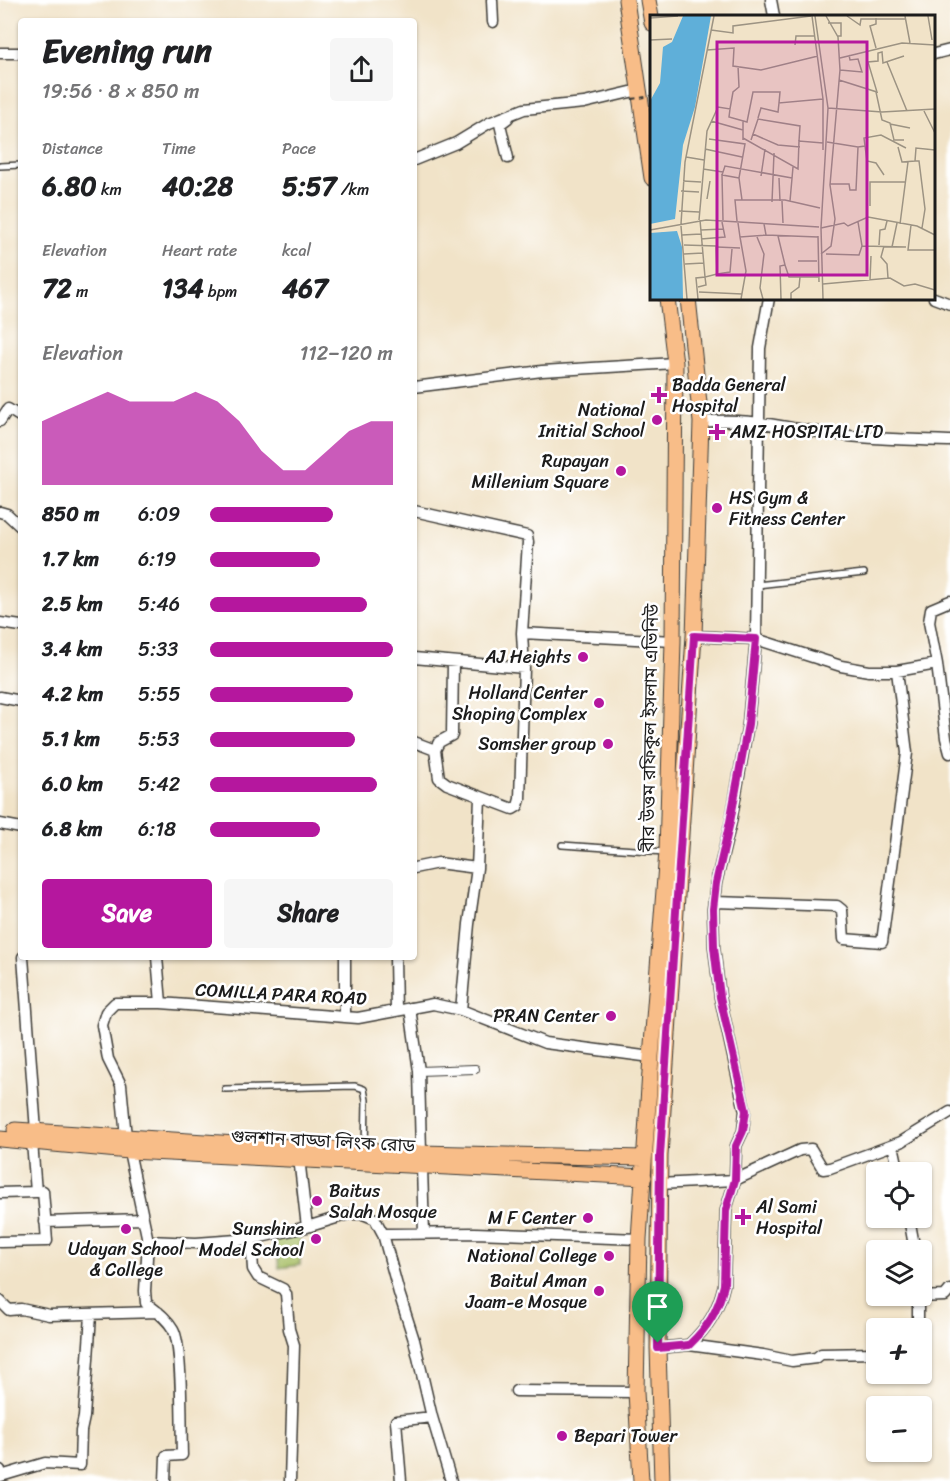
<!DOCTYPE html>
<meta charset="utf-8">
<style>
body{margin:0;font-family:Sriracha,"Noto Sans Bengali",sans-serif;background:#f6f6f6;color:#202124;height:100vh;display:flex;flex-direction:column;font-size:22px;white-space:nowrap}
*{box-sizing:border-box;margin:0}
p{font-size:20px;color:#757577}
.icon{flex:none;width:33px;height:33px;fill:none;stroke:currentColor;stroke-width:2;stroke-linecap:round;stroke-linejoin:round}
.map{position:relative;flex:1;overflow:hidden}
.sheet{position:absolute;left:18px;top:18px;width:399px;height:942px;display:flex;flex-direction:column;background:#fff;border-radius:6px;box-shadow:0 2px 4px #0004}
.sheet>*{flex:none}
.buttons{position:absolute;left:866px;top:1162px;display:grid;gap:12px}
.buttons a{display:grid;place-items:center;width:66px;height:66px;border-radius:6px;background:#fff;box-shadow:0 2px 4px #0004;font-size:30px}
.pin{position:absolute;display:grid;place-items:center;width:51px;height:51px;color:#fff;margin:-62px -26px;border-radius:50% 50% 50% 0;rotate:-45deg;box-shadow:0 0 6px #0007}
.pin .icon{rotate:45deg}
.round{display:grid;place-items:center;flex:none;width:63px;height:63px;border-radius:6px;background:#f6f6f6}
.head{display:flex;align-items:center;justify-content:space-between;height:102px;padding:0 24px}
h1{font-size:33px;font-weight:700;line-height:45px}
.figures{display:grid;grid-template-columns:repeat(3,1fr);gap:9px;height:102px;padding:6px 24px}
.figures div{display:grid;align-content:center}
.figures b{font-size:26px;font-weight:700}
.figures small{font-size:16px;font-weight:400}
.figures p{font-size:16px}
.chart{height:168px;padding:12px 24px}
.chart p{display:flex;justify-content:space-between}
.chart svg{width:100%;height:108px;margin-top:6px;fill:#b5179e;opacity:.7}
.cta{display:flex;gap:12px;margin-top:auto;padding:12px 24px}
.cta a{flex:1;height:69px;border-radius:6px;background:#b5179e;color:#fff;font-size:24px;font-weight:700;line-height:69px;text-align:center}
.cta a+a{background:#f6f6f6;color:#202124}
ul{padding:0 24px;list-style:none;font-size:20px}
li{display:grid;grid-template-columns:96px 72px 1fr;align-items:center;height:45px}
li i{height:15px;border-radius:8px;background:#b5179e}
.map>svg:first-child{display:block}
</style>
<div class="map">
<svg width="950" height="1481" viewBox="0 0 950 1481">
<rect width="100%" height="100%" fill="#fff"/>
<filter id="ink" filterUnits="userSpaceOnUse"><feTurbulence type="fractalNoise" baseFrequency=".0167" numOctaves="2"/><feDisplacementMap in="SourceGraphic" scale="12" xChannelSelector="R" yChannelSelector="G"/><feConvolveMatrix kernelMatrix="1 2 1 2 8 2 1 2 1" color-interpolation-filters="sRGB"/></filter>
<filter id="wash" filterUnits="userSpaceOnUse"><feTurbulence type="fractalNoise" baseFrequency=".008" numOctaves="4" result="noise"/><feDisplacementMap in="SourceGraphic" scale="24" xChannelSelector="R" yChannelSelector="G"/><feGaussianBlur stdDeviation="1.35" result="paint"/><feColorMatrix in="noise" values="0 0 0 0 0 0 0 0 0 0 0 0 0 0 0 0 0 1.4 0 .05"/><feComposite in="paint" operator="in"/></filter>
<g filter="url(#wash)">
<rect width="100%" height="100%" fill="#f1e3c8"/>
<path fill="#a6bd62" stroke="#616c3f" stroke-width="1.5" d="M300,1234V1265L279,1268L275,1240Z"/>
</g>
<g filter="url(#ink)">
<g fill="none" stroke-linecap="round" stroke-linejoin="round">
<defs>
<path id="service" d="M0,166L21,165
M757,585L864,573
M562,845L665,852
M225,1089L355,1086L364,1089L366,1100L365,1149"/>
<path id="pedestrian" d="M419,1071L475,1069"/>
<path id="minor" d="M492,0L493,22
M771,0L774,16
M0,53H21
M934,54L950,50
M508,158L500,124L508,118
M414,160L456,143L489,123L524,109L584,103L639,90
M934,298L950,304
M414,387L542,371L675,363
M0,421L8,409L21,417
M701,422C747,417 781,427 825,433C866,439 909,440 950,441
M414,511L527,536L528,542L522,633
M0,512L7,514L21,527
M0,623L21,626
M694,636L756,639L841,666L869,671H897L937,664L929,622L931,609L950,601
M414,658L524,668
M937,664L946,738L950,753
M0,697L21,701
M414,742L435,750L439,778L447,784L513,809L518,806L520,799L524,668L522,633L673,641
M435,750L439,742L452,735L453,662
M0,824L21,828
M414,868L438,863L477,868
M714,902L837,906L842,910L844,939L882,942L907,753L897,671
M23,957L36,1131
M157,957L161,1003
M395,957L396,1011
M410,1008L419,1071L421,1153
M461,1010L469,924L477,868L480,798
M345,1017V957
M126,1137L121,1085L108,1059L102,1025L106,1012L115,1003H161L358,1018L433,1004L461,1010L545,1043L651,1057
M893,1145L899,1173
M129,1151L148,1241L196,1243L251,1239L307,1227
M299,1158L307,1227L349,1214H363L375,1219L383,1234L399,1293L414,1340L432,1417L396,1421L401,1481
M422,1167L424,1233
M659,1184L735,1180L800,1150L811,1149L823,1169L830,1168L901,1142L950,1112
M0,1193L36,1192
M909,1218L915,1251
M45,1222L143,1219
M383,1234L475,1233L639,1239
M251,1239L253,1269L258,1277L283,1289L286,1294L289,1329L294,1345L290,1481
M148,1241L145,1291L146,1303C156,1311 166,1317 173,1329C183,1346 181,1431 182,1455L166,1456L165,1481
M0,1242L47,1241L43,1191L36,1192L32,1142
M918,1297L945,1296L950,1290
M0,1301L9,1310L21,1309L49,1315L158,1312
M918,1329V1296
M689,1345L763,1355L792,1361L816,1358L821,1354L876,1353
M658,1348L689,1345C708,1327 718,1311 724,1285L726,1210L735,1180L736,1146L743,1131L745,1111L720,997L714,947L713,909L716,883L731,822L748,724L756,639L760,348L769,298
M516,1391L636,1392
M432,1417L451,1481
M0,1470L1,1476L45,1463L80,1465L81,1431L84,1417L91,1315"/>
<path id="primary" d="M626,0L652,178
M648,0L652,23
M15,1130L252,1145L421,1153L644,1158
M0,1139L129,1151L644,1177
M641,1481L636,1392L639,1239L651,1057L667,852L673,641L675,363L667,298
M662,1481L658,1348L660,1156L694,636L701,422L688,298"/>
</defs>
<use href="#service" stroke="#3c3a36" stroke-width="8"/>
<use href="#pedestrian" stroke="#3c3a36" stroke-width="10"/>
<use href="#minor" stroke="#3c3a36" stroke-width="13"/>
<use href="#primary" stroke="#3c3a36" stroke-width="17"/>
<use href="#service" stroke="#fff" stroke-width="5"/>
<use href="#pedestrian" stroke="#fff" stroke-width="8"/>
<use href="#minor" stroke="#fff" stroke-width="10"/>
<use href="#primary" stroke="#f8bd88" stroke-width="15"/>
<path stroke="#3c3a36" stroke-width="2" stroke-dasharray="4.5 4.5" stroke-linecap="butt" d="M632,99L652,96"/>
</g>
</g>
<g fill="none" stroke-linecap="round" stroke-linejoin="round" filter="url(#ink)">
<defs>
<path id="route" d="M694,636L756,639L748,724L730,822L716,883L713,909L714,947L720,997L746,1111L743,1131L736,1146L735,1180L726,1210L724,1285C718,1311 708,1327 689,1345L658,1348L660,1156Z"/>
</defs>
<use href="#route" stroke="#fff" stroke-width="12"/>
<use href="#route" stroke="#b5179e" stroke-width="8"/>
</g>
<g fill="#b5179e" stroke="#fff" stroke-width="2">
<path d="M656 386h6v6h6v6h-6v6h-6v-6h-6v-6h6z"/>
<circle cx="657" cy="420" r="6"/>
<path d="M714 423h6v6h6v6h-6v6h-6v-6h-6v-6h6z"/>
<circle cx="621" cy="471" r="6"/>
<circle cx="717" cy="508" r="6"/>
<circle cx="583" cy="657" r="6"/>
<circle cx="599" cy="703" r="6"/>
<circle cx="608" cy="744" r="6"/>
<circle cx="611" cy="1016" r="6"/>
<circle cx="317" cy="1201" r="6"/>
<path d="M740 1208h6v6h6v6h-6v6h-6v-6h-6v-6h6z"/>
<circle cx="588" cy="1218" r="6"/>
<circle cx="126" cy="1229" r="6"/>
<circle cx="316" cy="1239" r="6"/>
<circle cx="609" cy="1256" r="6"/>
<circle cx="599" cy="1291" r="6"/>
<circle cx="562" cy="1436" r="6"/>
</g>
<g text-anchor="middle" stroke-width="5" stroke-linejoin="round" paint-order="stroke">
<g font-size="18" fill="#1c1c1c" stroke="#fff" text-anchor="end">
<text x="672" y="391" text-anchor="start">Badda General<tspan x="672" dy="21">Hospital</tspan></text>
<text x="645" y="416">National<tspan x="645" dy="21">Initial School</tspan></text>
<text x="730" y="438" text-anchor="start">AMZ HOSPITAL LTD</text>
<text x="609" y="467">Rupayan<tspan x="609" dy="21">Millenium Square</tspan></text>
<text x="729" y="504" text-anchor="start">HS Gym &amp;<tspan x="729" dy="21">Fitness Center</tspan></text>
<text x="571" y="663">AJ Heights</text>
<text x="587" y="699">Holland Center<tspan x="587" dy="21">Shoping Complex</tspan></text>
<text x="596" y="750">Somsher group</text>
<text x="599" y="1022">PRAN Center</text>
<text x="329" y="1197" text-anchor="start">Baitus<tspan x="329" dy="21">Salah Mosque</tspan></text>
<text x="756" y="1213" text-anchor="start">Al Sami<tspan x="756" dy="21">Hospital</tspan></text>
<text x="576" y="1224">M F Center</text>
<text x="304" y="1235">Sunshine<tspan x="304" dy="21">Model School</tspan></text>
<text x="126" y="1255" text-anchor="middle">Udayan School<tspan x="126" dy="21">&amp; College</tspan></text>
<text x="597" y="1262">National College</text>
<text x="587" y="1287">Baitul Aman<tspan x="587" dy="21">Jaam-e Mosque</tspan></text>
<text x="574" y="1442" text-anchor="start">Bepari Tower</text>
</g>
<g font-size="18" fill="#1c1c1c" stroke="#fff">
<text transform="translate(650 728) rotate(-89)" y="6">বীর উত্তম রফিকুল ইসলাম এভিনিউ</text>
<text transform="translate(281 994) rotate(3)" y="6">COMILLA PARA ROAD</text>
<text transform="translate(323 1141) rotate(3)" y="6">গুলশান বাড্ডা লিংক রোড</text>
</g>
</g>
<g transform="translate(650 15)">
<rect width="285" height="285" fill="#f1e3c8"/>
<path d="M33,1H61L45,92L33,130L25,204L0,209V86L10,68L13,32L22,27ZM27,216L32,232L33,284H0V218Z" fill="#5fafd9"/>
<path fill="none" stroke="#5fafd9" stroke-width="3" d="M3,284V241L13,218"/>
<path fill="none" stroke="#9c9383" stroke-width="1.5" d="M162,1L173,84V135M165,1L178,93L171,213L173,284M197,1L210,10L211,4H256M255,1L260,28M278,1L282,25M0,3L28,1M178,8H191V21H187M61,15L83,18V11L161,1M0,25L22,24M145,30L146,21H165M226,33L220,11L226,9V3M57,35L84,33L83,51L111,55L168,41M190,43L252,28L285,30M237,47L257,96M190,55L212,57L208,44L200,45L199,40M189,65L227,77L218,47L228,46V38L232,37L233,48L254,41M226,77L232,105L240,108L244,125H254M178,93L232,97L285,94M80,94L79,102L97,107L103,77H130L129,88L173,84M274,96L285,118M108,103L111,93L128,97L129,88M61,106L93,115M240,109L260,113M103,119L128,130L150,132M93,123L148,154L149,126L173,128M59,124L95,129L89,163L92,185M93,125V106M101,125L108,104L150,111L149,126M177,127L208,132L215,131L214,123L231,120L256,133M215,131L217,146L226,148L234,160M248,132L252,147L265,146L266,133L285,135M55,134L92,142M36,142L54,145M265,146H269L275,194L272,213M53,154L73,157M72,160L75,151L142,163M111,161L115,134M129,163L130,186M33,166L51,167M180,169H199L200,175H206L208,132M31,176L49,177M57,184L60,166M132,186L133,208M140,186L143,152M122,187L124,138M220,191V167H255M29,196L49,197M49,205L57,116L68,92L80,94L83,77L89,72L88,51M73,205L72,160L89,163M87,206L85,185H135L170,193M88,208L90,222L116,220M31,209L35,147L64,1M114,209L116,220L168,222M250,209L258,147M261,210L258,235H285M31,211L37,284M171,213L194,208L198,211L218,202L267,211L285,220M0,215L56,205L169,212M51,215L73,214M32,220L51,219M128,221L135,250L130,251L131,284M168,221L169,267M90,222L96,256L91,284M107,222L114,239L110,273L113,284M51,224L75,222L72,207M34,230L66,231L67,259L80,257L82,234M229,230L230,215L235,214L237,206M212,231L256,232M234,231L231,242L237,249L238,263M67,232L90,233M242,232L247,208M34,239L53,238M171,239L181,231L185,204L180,170L190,55L188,22L176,1M176,239L209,240L212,231L208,207M148,246H167M35,249L54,248M135,250L139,262H168M220,265L221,241M173,269L240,263L254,271L265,269L285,275M48,272L56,270L55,262L67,259M49,277L92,279M48,284L46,263L55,262L50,205M141,284V278L149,272L150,262"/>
<path fill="#b5179e" fill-opacity="0.15" stroke="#b5179e" stroke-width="3" d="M67,27H217V260H67Z"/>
<rect width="285" height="285" fill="none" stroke="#1c1c1c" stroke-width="3"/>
</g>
</svg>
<div class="buttons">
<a><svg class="icon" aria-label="locate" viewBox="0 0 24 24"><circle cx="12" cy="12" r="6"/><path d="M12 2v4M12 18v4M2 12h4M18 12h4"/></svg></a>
<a><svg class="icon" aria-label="layers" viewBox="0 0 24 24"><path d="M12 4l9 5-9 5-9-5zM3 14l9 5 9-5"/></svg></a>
<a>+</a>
<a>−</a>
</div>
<div class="pin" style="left:658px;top:1343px;background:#1e9e55"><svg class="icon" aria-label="arrive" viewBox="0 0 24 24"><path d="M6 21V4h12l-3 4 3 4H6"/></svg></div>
<section class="sheet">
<div class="head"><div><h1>Evening run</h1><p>19:56 · 8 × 850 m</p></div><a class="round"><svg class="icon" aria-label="share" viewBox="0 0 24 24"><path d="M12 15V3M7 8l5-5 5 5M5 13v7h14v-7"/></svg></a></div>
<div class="figures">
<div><p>Distance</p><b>6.80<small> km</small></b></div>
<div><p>Time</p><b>40:28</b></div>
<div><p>Pace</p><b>5:57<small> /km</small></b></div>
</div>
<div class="figures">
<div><p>Elevation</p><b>72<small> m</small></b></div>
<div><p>Heart rate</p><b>134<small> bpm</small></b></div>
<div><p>kcal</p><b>467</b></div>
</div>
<div class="chart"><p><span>Elevation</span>112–120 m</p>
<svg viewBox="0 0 160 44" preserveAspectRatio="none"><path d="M0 44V18L10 14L20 10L30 6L40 10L50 10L60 10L70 6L80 10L90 18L100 30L110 38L120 38L130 30L140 22L150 18L160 18V44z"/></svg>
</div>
<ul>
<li><b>850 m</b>6:09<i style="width:67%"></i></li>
<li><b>1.7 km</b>6:19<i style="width:60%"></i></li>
<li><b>2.5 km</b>5:46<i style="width:86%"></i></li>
<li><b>3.4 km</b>5:33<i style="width:100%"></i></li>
<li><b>4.2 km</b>5:55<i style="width:78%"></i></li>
<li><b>5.1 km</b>5:53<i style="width:79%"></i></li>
<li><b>6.0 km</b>5:42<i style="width:91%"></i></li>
<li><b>6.8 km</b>6:18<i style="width:60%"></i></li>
</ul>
<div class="cta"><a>Save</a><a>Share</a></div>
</section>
</div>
